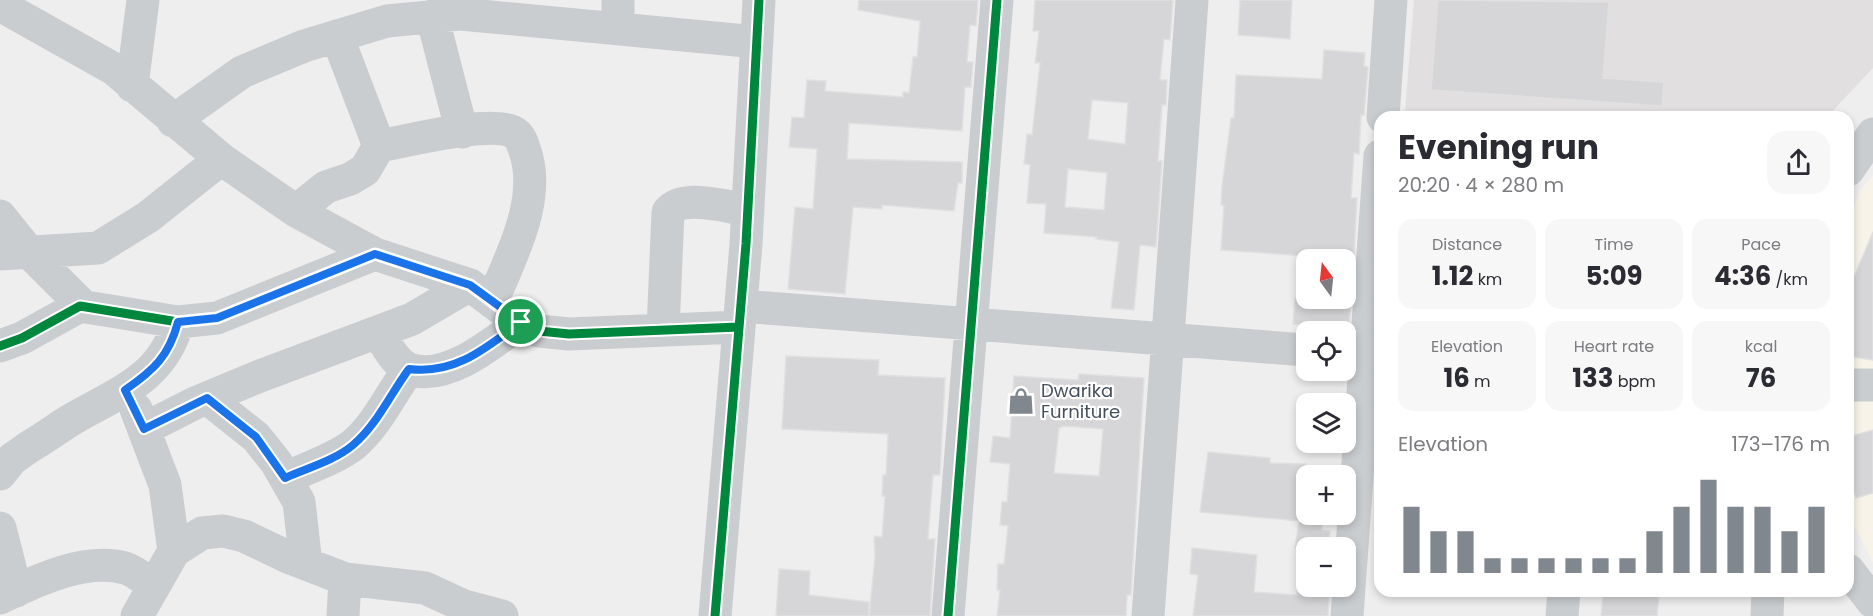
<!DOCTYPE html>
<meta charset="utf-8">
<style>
body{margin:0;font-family:Poppins,sans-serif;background:#f7f7f7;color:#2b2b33;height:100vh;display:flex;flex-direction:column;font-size:22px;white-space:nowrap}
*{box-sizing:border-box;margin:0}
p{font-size:20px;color:#7c7c81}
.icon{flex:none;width:33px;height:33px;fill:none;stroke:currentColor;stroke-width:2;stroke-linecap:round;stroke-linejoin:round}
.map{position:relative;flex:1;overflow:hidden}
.drawer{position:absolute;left:1374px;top:111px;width:480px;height:486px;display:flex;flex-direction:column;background:#fff;border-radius:18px;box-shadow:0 3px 9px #0003}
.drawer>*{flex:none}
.needle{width:39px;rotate:345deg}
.controls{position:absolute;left:1296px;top:249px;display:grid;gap:12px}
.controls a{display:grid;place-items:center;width:60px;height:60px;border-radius:12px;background:#fff;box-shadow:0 3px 9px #0003;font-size:30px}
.pin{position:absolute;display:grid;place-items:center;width:51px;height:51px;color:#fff;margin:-26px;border:3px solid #fff;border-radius:50%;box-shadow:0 2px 6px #0007}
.round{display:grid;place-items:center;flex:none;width:63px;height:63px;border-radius:18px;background:#f7f7f7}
.headline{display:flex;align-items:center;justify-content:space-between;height:102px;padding:0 24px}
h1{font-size:33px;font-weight:700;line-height:45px}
.metrics{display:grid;grid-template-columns:repeat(3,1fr);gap:9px;height:102px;padding:6px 24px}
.metrics div{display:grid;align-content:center;border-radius:15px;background:#f7f7f7;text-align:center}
.metrics b{font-size:26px;font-weight:700}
.metrics small{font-size:16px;font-weight:400}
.metrics p{font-size:16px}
.chart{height:168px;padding:12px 24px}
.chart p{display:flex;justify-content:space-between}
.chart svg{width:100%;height:108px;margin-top:6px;stroke:#80878f;stroke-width:6}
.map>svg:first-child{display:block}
</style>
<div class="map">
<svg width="1873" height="616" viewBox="0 0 1873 616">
<rect width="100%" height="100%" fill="#efeeee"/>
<path fill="#f7f3e9" d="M1873,175V563L1848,513V224L1860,191Z"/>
<path fill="#e1dfe0" d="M1414,0H1873V68L1827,117H1488L1405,111Z"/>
<path fill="#d6d6d9" stroke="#e0e0e1" stroke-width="1.5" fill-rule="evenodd" d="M859,0H978L976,26L970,25L967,62H973L971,87H965L962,131L849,123L847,159L962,162V183H958L954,211L882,205V209L853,207L845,294L788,289L795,207L813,209L817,149L789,147L792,117L804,118L807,80L826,81L825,91L903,97V92L909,93L913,57H917L920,21L858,10Z
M1035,0H1173L1170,40L1164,39L1160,80H1167L1166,105H1162L1158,161H1162L1156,247L1140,245L1134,310L1111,308L1119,242L1096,239L1097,237L1044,233L1046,204L1027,203L1030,165L1024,164L1027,134L1032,135L1040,63H1035L1039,31H1033ZM1092,100L1128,103L1125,144L1088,139ZM1068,169L1107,173L1104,210L1065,207Z
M1240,0H1292L1290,39L1238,35Z
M1438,0L1609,2L1603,78L1664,82L1662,106L1431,90Z
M1324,50L1365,53L1364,66L1368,67L1364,115H1361L1359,154L1354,153L1351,198H1357L1354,255L1306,251V256L1221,250L1224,206L1221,205L1222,186L1231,118H1234L1236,75L1322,79Z
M1873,232V360L1848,356V302L1851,284Z
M1295,298H1351L1349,329L1293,324Z
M786,356L879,360L878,375L945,378L940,475H933L928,539H935L930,616H869L875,557L874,536L882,537L885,496H882L883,475H886L888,434L782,429Z
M1079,374L1144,378L1131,595H1127L1126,616H997L1000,590H997L998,564H1004L1008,526L1000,525L1002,502H1007L1010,464L990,462L993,436L1010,438L1014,376L1078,380ZM1064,426L1103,429L1099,476L1054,473L1059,428Z
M1873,430V493L1856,498L1848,474V437Z
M1208,452L1270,458V463L1306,464V514H1323L1322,530L1330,531L1328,548H1295L1299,521L1200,512Z
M1192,548L1257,555L1254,592L1297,595L1298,586H1330L1328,616H1193L1198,575L1190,574Z
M779,569L810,571L809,595L869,602V616H776Z
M1603,592L1659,597L1657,616H1601Z"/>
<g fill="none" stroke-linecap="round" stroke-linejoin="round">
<path stroke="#cacdd0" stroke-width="33" d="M0,5L114,69L221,159L296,211L375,254
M432,16L462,132
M618,29V0
M132,86L143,0
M1383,117L1391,0
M173,121L242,72L304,46L387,21L460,14L757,42
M379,146C408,141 485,121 511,131C518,133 522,141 524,148C543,198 511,256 492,302
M1848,170L1873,134
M296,211L326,187L350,179L365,170L379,146L337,36
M0,216L29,252L84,307
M0,254L98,248L148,217L221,159
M741,306L1306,350
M663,330L668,212C683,193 726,207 748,210
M379,334C387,346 395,363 409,369C446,383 494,342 521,322
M0,346L22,338L80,306L178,322L217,318L375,254L470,285L515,319L539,331L569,334L739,327
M1848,385H1873
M207,398L256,437L276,462L299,502L306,564
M136,409L165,485L174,551
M144,429L195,403L260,376L412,319L470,285
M0,474L12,459L29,447C45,438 60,426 76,417C122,391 163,377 178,322
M285,478C307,468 333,460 353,445C377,425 391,393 409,369
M0,528L16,591
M1848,570L1873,602
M0,598C36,581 84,557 125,568C135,571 145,580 153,585
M137,616L174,551L202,533L223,531L244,536L288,557L345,579L425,588L464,606L502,616
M343,616L345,579
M715,616L746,244L759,0
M948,616L997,0
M1148,616L1192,0
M1347,616L1380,156
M1562,616L1564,591
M1767,616L1768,591"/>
<defs>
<path id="cycleway" d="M0,346L22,338L80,306L178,322L217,318L375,254L470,285L515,319L539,331L569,334L739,327
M715,616L746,244L759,0
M948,616L997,0"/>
</defs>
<use href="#cycleway" stroke="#fff" stroke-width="13"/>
<use href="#cycleway" stroke="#00873e" stroke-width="9"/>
</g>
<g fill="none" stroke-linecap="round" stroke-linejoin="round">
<defs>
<path id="route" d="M375,254L470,285L521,322C486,348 455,375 409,369C391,393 377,425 353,445C334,461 307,468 285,478L256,437L207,398L144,429L125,390C154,370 169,356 178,322L217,318Z"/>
</defs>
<use href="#route" stroke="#fff" stroke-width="12"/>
<use href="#route" stroke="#1a73e8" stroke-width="8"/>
</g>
<defs>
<symbol id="shop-bare" viewBox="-9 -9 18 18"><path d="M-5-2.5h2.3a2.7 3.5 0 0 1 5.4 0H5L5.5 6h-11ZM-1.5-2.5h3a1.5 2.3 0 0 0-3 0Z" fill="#80878f" stroke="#fff" stroke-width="2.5" paint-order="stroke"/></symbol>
</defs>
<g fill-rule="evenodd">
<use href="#shop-bare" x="1002" y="382" width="38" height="38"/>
</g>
<g text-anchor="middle" stroke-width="4.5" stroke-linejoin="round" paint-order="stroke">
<g font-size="18" fill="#45505c" stroke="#fff" text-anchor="start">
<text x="1041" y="397">Dwarika<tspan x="1041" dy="21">Furniture</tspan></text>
</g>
</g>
</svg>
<div class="controls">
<a><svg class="needle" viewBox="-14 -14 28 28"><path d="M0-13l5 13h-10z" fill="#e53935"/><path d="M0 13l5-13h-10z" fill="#7c7c81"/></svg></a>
<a><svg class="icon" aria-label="locate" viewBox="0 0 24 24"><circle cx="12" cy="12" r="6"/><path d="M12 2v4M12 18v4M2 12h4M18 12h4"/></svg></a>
<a><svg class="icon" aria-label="layers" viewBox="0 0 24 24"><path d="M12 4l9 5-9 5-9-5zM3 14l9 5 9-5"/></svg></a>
<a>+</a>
<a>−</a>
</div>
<div class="pin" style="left:521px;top:322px;background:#1e9e55"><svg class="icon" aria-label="arrive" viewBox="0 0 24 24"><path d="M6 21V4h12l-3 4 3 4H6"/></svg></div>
<section class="drawer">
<div class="headline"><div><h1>Evening run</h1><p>20:20 · 4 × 280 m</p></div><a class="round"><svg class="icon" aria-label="share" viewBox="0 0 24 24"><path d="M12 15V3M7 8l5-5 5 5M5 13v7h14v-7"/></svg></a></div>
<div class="metrics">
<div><p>Distance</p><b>1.12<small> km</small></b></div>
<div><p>Time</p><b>5:09</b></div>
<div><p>Pace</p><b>4:36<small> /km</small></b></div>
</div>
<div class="metrics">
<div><p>Elevation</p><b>16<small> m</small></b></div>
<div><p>Heart rate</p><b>133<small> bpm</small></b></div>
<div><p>kcal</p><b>76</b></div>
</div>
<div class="chart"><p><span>Elevation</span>173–176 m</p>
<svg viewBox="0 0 160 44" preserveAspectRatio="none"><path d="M5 44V17M15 44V27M25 44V27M35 44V38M45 44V38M55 44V38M65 44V38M75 44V38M85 44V38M95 44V27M105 44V17M115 44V6M125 44V17M135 44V17M145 44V27M155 44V17"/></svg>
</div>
</section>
</div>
